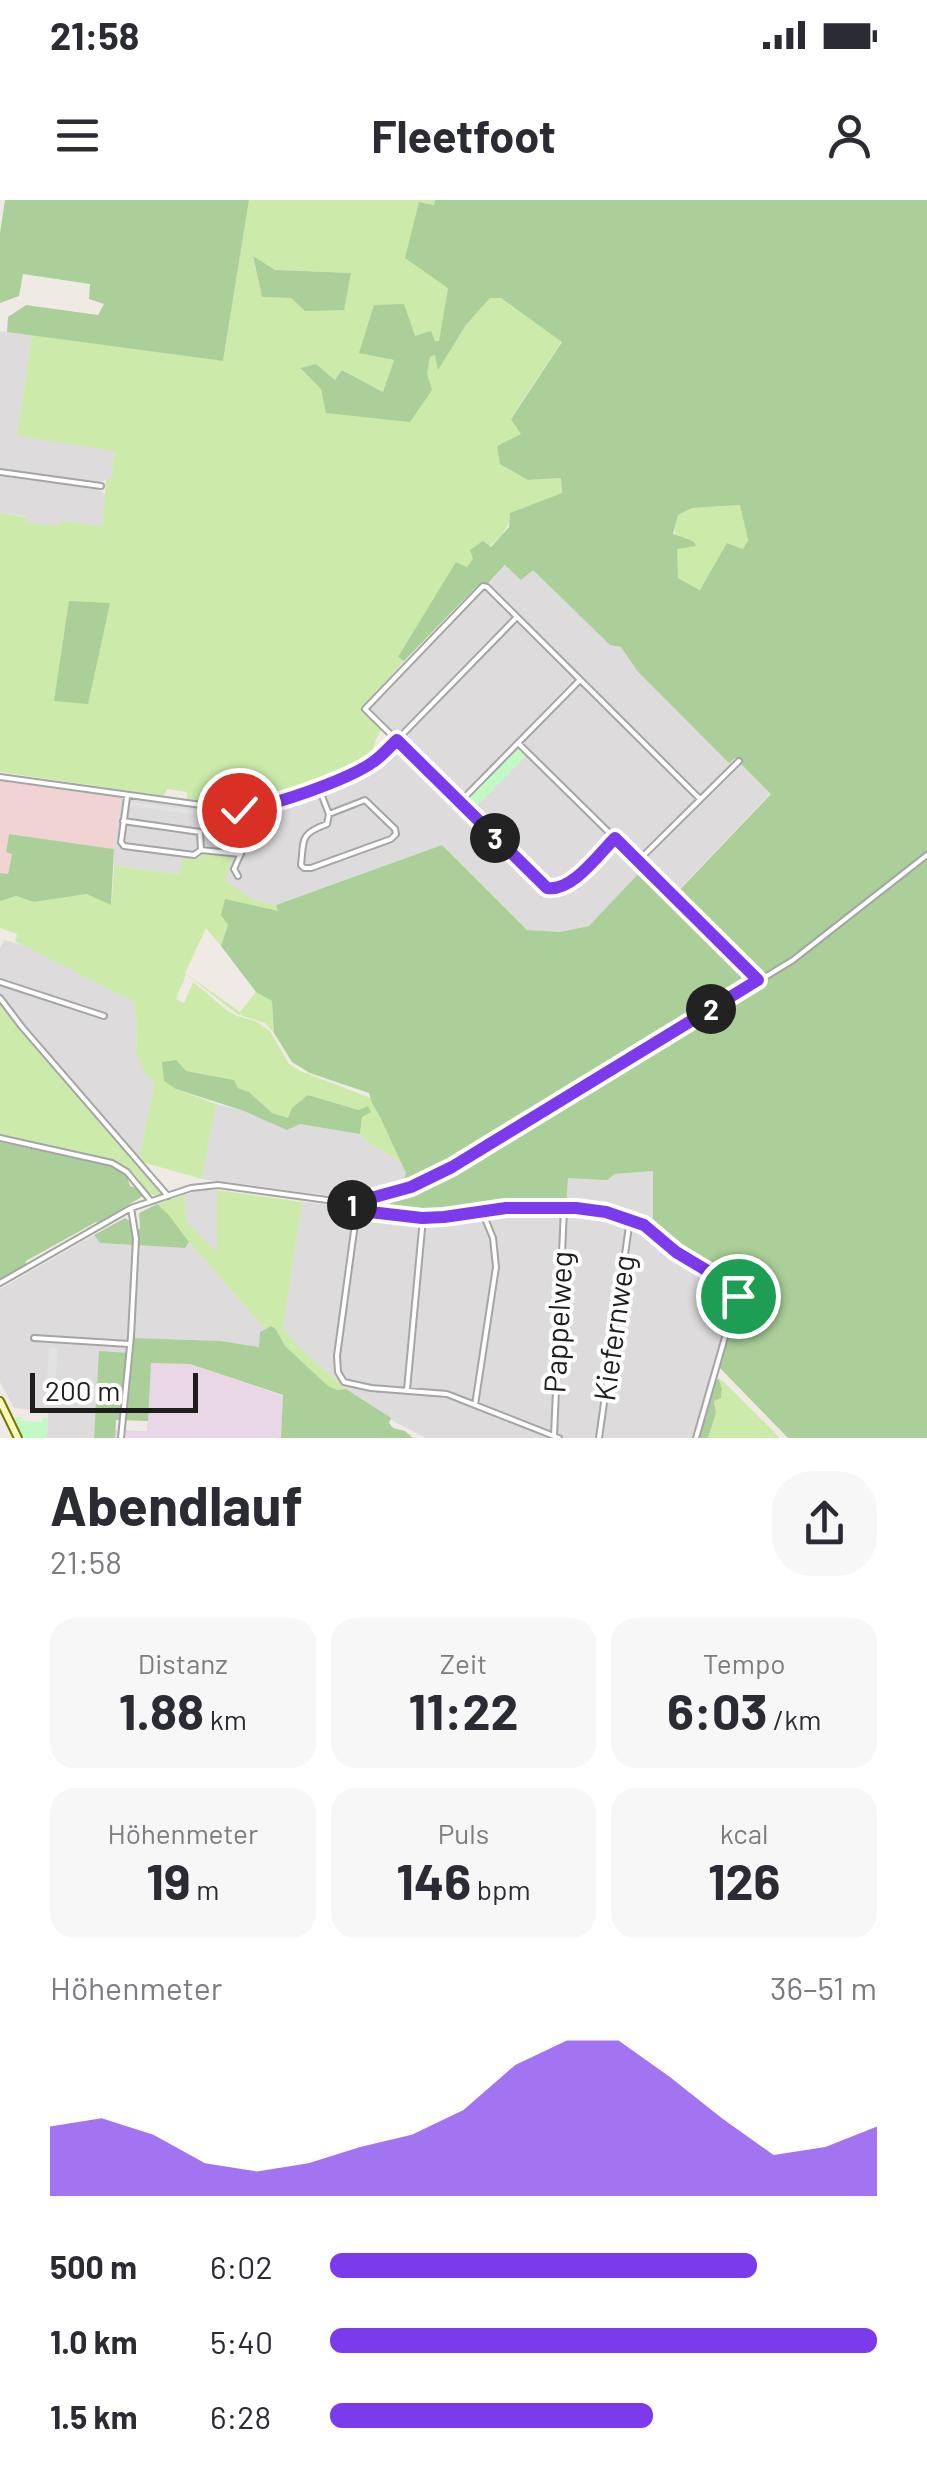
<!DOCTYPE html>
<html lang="de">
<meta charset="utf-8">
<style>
body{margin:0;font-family:Barlow,sans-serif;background:#f7f7f7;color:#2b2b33;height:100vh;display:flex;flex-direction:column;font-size:38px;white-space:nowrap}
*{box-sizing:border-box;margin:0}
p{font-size:32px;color:#7c7c81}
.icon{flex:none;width:55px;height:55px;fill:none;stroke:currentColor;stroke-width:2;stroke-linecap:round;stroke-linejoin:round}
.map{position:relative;height:1238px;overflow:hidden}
.panel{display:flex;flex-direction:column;background:#fff;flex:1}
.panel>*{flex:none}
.scale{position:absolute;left:30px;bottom:25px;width:168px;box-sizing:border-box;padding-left:10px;border:5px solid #1e1e1e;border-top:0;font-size:28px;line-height:35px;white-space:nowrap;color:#1e1e1e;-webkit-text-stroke:8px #fff;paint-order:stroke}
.pin{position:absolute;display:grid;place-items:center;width:85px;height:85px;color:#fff;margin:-42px;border:5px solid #fff;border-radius:50%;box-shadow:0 2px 10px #0007}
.km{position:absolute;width:50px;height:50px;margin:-25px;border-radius:50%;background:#222;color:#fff;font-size:28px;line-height:50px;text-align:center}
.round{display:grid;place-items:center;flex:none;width:105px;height:105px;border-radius:40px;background:#f7f7f7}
.overview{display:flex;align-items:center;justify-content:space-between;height:170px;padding:0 50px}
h1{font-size:55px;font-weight:700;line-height:75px}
.stats{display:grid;grid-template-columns:repeat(3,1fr);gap:15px;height:170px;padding:10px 50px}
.stats div{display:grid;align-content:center;border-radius:25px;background:#f7f7f7;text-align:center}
.stats b{font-size:50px;font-weight:700}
.stats small{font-size:28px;font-weight:400}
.stats p{font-size:28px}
.chart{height:280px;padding:20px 50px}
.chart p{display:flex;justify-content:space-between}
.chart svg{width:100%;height:180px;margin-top:10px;fill:#7c3aed;opacity:.7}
ul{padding:0 50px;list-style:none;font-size:32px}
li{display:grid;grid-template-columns:160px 120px 1fr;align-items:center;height:75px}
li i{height:25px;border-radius:12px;background:#7c3aed}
.status{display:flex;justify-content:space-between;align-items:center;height:70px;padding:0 50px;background:#fff;direction:ltr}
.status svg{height:28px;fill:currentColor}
header{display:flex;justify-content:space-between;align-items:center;height:130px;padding:0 50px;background:#fff;font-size:45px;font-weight:700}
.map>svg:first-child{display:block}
</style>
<div class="status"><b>21:58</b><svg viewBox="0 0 49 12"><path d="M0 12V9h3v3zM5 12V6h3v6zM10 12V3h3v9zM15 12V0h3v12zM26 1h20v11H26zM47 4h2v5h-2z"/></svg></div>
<header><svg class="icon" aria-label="menu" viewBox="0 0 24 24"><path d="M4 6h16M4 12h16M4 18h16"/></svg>Fleetfoot<svg class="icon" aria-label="person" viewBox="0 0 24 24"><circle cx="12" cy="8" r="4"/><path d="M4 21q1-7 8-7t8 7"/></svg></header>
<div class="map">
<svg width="927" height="1238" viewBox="0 0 927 1238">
<rect width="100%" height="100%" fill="#efebe4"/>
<path fill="#dddbdb" d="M0,131L32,135L17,236L115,250L111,278L95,284L0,271Z
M0,276L96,288L105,294L102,326L61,321L60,327L25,322V316L0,313Z
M506,365L533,369L610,445L621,447L638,472L729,562L735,558L771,593L671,698L642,671L590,726L560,732L527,730L442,645L276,705L254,700L224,681L232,655L197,659L180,674L114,666V649L121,597L243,612L270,607L372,567L390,541L388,536L367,514L364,506L477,386L488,383Z
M4,740L26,746L134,802L137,827L136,855L155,880L139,958L36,841L0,795V749Z
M216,904L244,911L287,929L300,924L360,934L371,944L402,963L406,973L403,982L366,998H348L202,979Z
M654,971L653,1027L679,1051L742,1090L719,1167H716L694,1238H426L395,1222L346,1189L298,1146L283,1129L302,1002L417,1015L420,1012L443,1015L508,1005L565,1006L568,978Z
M202,990H217V1054L186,1021L184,995Z
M94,1035L100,1043L185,1048L189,1042L265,1129L260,1132V1147L221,1141L134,1138L132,1153L100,1151L94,1238H47L48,1211L14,1208L0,1182V1089Z"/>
<path fill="#f1d3d3" d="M0,581L121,597L114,649L9,634L6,652L12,653L8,675L0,673Z"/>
<path fill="#e9d6e6" d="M150,1163L190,1164L283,1196L281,1238H115V1230L147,1231Z"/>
<path fill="#cceaaa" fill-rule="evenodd" d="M249,0H435V5L420,2L448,88L439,142L415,136L359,152L394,160L383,192L343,170L335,180L316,164L300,169L321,189L410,222L427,174L430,157L435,155L439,168L466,125L490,98H501L562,141L511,218L522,234L528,280L561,278L562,294L511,313C507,340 483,348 467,367L457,362L399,457L404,461L364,506L367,514L382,529L375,541L370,560L356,568L269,601L267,597L241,601V605H228V601L220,600V604L187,601V592L167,589L164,596L0,572V313L26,317V322L59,326L61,321L102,326L106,280L111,278L115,251L17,236L32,135L223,161ZM253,57L275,70L351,73L291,98L262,97Z
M740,305L748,340L743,349L727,343L701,390L678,378C677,358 671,333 678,315L692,308Z
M204,652L233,655L225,681L254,700L276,705L279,712L228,725L221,746L206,728L185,773L240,812L256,792L272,801L274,833L265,823L237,814L186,774L176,799L184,803L193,782L225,809L237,816L255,821L270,831L289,864L300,871L371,898L402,963L371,944L360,934L362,917L360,910L308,895L289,919L272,913L249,892L238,888L234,880L186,871L176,889L216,904L202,979L145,963L139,958L155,880L148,878L136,855L137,827L134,802L15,741L17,734L0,728V701L16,696L34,702L87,694L112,701L114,666L179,674L183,657L197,659Z
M0,799L20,828L165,994C144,999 145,985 133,972C127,966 119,963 111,959L0,934Z
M217,990L302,1002L283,1129L298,1146L346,1189L337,1190L328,1187L285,1146L275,1128L271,1126L265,1129L189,1042L169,1015L157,1004L184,995L186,1021L217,1053Z
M717,1178L723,1181L780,1238H708L716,1213L714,1201L721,1198L722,1189Z"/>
<path fill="#abcf99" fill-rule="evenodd" d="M5,0H249L223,161L7,132L8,117L26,105L98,115L104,104L89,99L90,84L23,74L19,96L0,103V33Z
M435,0H927V1238H788L719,1167L742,1090L679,1051L653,1027V971L615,974L607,980L568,978L566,1006L508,1005L443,1015L421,1012L417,1015L363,1009L374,1004L366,998L403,982L406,973L380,917L372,903L369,893L310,873L292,862L274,833L272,801L256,792L221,746L228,725L221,715L225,699L278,711L276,705L442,645L527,730L560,732L589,726L642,670L672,698L771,594L735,558L729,563L638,472L621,447L610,445L533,370L521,380L505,365L488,383L477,386L404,461L398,457L456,362L467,367L473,359L470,350L483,341L491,347L509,327L510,313L562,293L561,278L528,280L500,264L497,246L521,234L511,219L562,142L501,98H490L466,125L438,170L435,155L430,157L427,174L432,190L410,222L326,213L321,189L300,168L316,164L335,180L342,170L383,192L394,160L359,153L374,105L404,104L415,136L431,131L435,141H439L448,88L405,58L419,2L434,5ZM740,305L748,340L743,349L727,343L700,390L678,378L677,349L696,346L693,341L673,334L678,315L692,308Z
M253,56L275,70L351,73L344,110L305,111L291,98L262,97Z
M69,401L110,403L88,504L54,501Z
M9,634L114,649L111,705L87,694L34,702L16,696L0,701V673L8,674L12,654L6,652Z
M176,860L186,871L234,880L238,888L249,892L272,913L288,918L292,908L308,895L359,910L368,906L371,912L362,917L360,934L300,924L287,930L244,911L176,889L164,881L162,862Z
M0,942L115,967L127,976L130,986L139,989L143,996L98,1023L96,1022L26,1061L25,1065L0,1079Z
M157,1004L169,1015L189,1042L185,1048L100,1043L94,1035L125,1018L130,1021L132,1029H140L139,1013Z
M271,1126L275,1128L285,1146L328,1186L337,1190L346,1189L391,1218L389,1223L393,1228L405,1231L413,1238H281L283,1195L190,1164L151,1163L148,1221L116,1220L115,1238H94L99,1151L131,1153L133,1138L221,1141L259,1147L260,1132Z
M716,1178L719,1180L722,1189L721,1198L714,1201L716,1213L708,1238H697Z"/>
<path fill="#c1fac3" d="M518,548L526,556L473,610L464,602Z
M17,1217H21V1221L42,1222V1218H47V1238H23L15,1219Z"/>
<path fill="#e2e2e2" d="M132,602L238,616L237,620L131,606Z
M49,1147L58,1148L55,1194L46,1193Z"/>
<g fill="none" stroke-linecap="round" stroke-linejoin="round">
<defs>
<path id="street" d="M0,272L101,286
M518,543L759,780
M0,577L230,609H249L274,603L371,564L397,540L516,418
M318,586L329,614L327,624C300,634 304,638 301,665L304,668H311L391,639L396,634L395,629L365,600L329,614
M127,597L121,642L124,646L194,655L201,650L241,654
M459,603L579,481
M123,621L200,632L201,650
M615,638C598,655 572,691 547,688L365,509L483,386L487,387L700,599
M638,661L739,561
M238,676L234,669L246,642L249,609
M0,782L104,816
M0,798L22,827L168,996
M0,938L112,963L127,972L150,1000
M349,1003L370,1012L423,1018L444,1017L512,1008L576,1009L607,1012L645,1025L676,1052L736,1089L738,1092L696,1238
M357,1009L337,1156L338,1172L344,1182L371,1188L447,1194L559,1238
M0,1083L131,1008L191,988L218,985L349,1003L389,994L430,979L515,930L793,760L927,655
M34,1138L129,1144
M407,1190L423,1018
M475,1205L496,1067L493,1038L482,1011
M554,1236L564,1008
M121,1238L131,1136L136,1039L131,1008
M599,1238L630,1019"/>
<path id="secondary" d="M0,1201L18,1238"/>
</defs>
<use href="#street" stroke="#a5a5a5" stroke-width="8"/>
<use href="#secondary" stroke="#707703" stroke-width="10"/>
<use href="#street" stroke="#fff" stroke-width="4"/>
<use href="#secondary" stroke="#fafab8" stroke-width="6"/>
</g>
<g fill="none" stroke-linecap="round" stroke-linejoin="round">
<defs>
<path id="route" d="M239,610C270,607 348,580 373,562C382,556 389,547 397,540L547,688C572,692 598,655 615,638L758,780L452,967L411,987L349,1004L370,1012L422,1018L444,1017L506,1008H576L606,1012L644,1025L676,1052L736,1088L738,1096"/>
</defs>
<use href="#route" stroke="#fff" stroke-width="20"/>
<use href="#route" stroke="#7c3aed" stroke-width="12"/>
</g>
<g text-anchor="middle" stroke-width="8" stroke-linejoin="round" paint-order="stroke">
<g font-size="30" fill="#1e1e1e" stroke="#fff">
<text transform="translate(559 1122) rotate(-87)" y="10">Pappelweg</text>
<text transform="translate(615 1128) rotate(-82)" y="10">Kiefernweg</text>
</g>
</g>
</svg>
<div class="scale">200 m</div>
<div class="pin" style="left:738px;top:1096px;background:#1e9e55"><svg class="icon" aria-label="arrive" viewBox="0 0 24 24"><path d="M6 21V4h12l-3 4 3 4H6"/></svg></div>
<div class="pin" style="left:239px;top:610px;background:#d93025"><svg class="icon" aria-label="check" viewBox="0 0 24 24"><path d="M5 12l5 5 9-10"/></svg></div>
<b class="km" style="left:352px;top:1005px">1</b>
<b class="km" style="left:711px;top:809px">2</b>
<b class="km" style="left:495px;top:638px">3</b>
</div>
<section class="panel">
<div class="overview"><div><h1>Abendlauf</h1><p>21:58</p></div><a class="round"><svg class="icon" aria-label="share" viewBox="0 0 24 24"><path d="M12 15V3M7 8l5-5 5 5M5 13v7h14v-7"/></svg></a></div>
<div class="stats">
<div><p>Distanz</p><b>1.88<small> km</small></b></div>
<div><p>Zeit</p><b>11:22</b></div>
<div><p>Tempo</p><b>6:03<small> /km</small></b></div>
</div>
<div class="stats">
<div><p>Höhenmeter</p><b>19<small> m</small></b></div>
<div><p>Puls</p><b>146<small> bpm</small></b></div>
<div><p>kcal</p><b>126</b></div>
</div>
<div class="chart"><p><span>Höhenmeter</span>36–51 m</p>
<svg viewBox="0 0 160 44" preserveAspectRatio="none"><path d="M0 44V27L10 25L20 29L30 36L40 38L50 36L60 32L70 29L80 23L90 12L100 6L110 6L120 15L130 25L140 34L150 32L160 27V44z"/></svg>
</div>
<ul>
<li><b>500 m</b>6:02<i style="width:78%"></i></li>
<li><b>1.0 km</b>5:40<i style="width:100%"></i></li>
<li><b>1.5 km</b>6:28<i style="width:59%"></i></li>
</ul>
</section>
